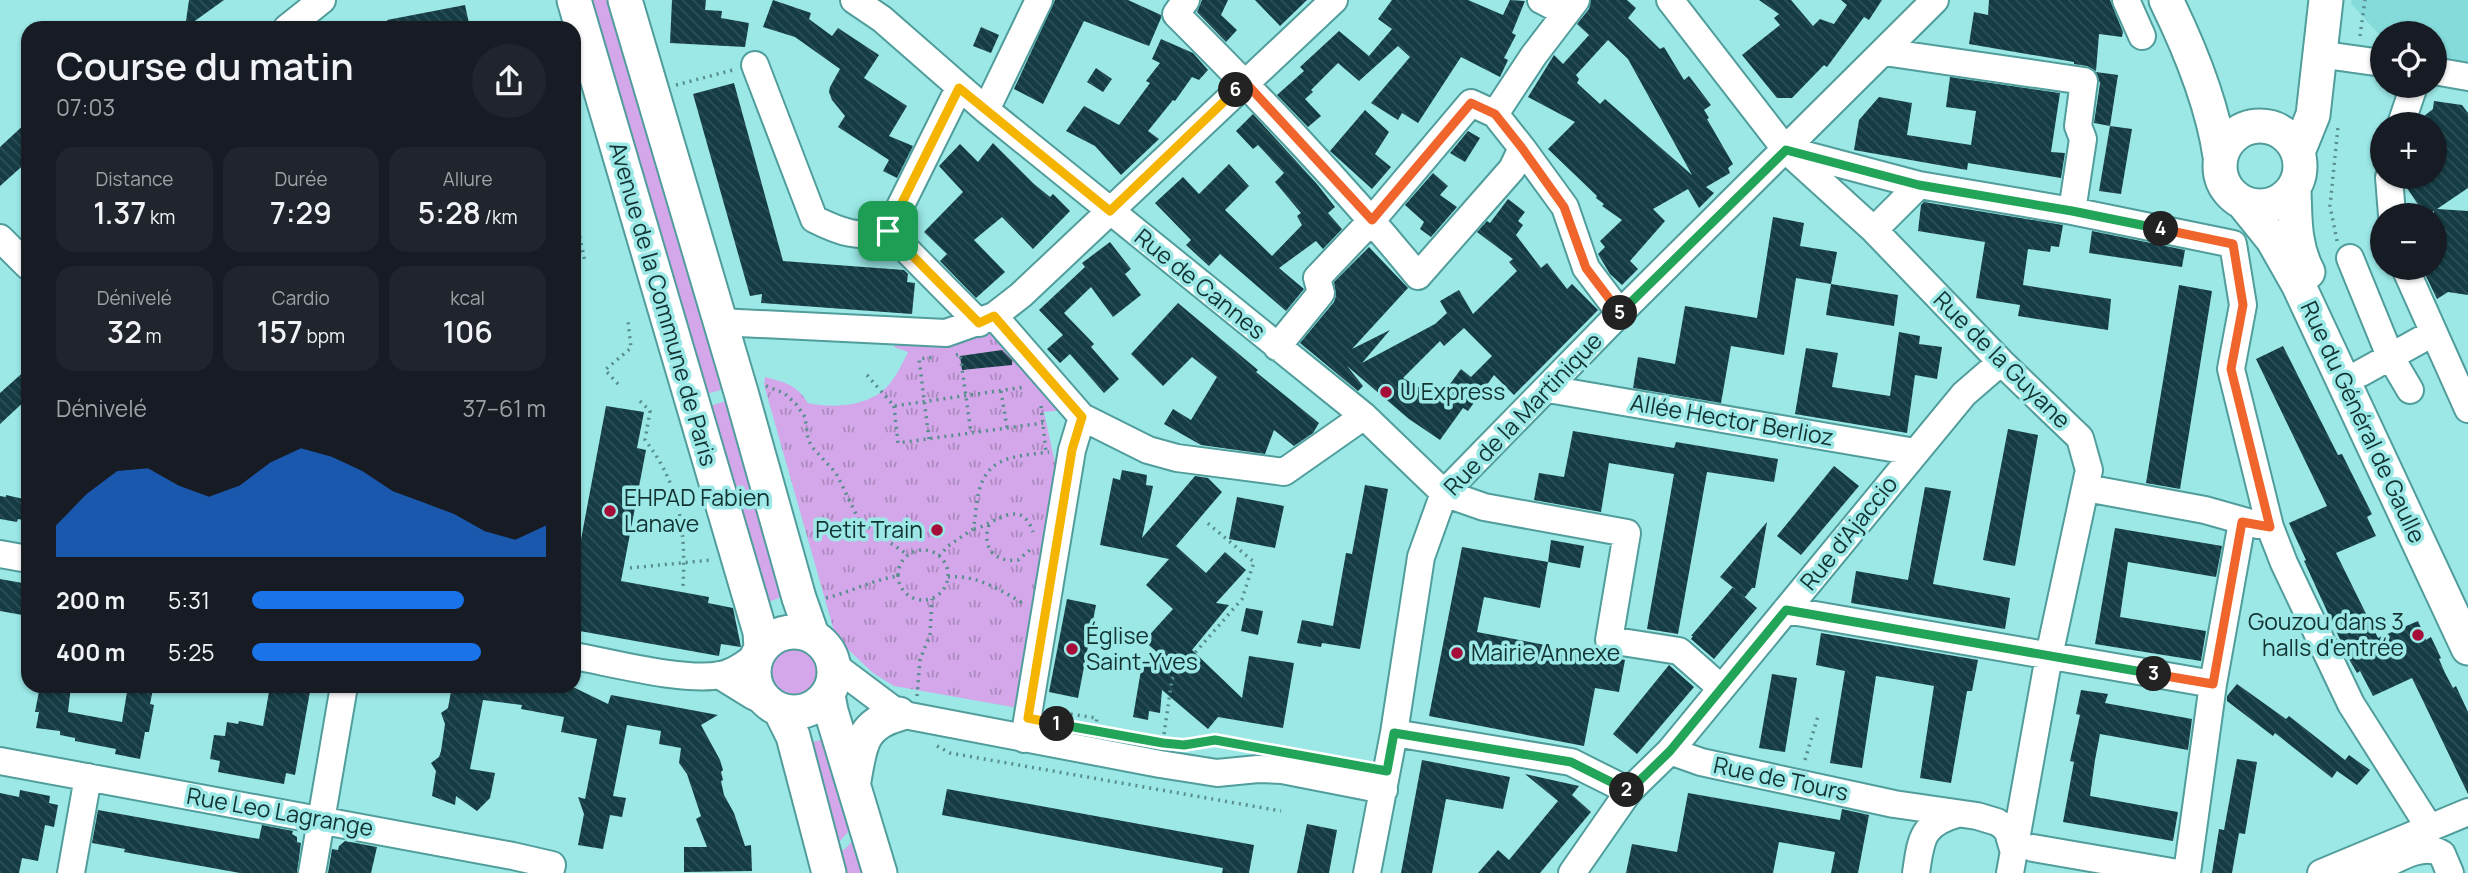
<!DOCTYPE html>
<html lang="fr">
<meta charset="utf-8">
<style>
body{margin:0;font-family:Manrope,sans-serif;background:#20242c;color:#f1f3f6;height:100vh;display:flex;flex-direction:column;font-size:26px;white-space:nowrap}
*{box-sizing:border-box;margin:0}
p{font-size:23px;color:#9ea1a6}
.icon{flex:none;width:38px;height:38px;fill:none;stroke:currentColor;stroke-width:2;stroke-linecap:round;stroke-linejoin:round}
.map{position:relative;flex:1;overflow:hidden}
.details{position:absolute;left:21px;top:21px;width:560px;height:672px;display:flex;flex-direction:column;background:#171b24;border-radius:21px;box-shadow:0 2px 5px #0004}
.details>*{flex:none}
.buttons{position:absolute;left:2370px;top:21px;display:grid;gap:14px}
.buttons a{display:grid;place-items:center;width:77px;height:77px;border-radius:50%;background:#171b24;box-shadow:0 2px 5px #0004;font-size:35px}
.pin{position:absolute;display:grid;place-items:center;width:60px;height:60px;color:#fff;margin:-30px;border-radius:14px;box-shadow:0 4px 10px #0006}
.km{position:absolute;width:35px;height:35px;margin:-18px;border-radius:50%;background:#222;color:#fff;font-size:19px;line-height:35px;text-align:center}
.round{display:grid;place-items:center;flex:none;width:74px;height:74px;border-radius:37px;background:#20242c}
.summary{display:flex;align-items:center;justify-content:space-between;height:119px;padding:0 35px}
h1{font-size:38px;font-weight:600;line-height:52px}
.metrics{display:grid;grid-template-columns:repeat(3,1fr);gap:10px;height:119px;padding:7px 35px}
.metrics div{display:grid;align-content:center;border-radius:18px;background:#20242c;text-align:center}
.metrics b{font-size:30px;font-weight:600}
.metrics small{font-size:19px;font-weight:400}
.metrics p{font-size:19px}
.chart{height:196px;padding:14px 35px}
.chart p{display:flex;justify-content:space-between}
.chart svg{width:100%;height:126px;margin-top:7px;fill:#1a73e8;opacity:.7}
ul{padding:0 35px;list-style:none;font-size:23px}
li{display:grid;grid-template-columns:112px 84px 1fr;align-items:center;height:52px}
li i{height:18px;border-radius:9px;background:#1a73e8}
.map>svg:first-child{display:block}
</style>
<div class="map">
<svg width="2468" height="873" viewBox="0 0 2468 873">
<defs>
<pattern id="park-tufts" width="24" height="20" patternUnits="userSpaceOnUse" patternTransform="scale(1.75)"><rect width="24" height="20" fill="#d3a7e9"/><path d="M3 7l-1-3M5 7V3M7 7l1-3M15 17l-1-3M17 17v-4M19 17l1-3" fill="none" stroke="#aa89bd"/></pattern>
<pattern id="building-back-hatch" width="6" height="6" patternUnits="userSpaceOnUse" patternTransform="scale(1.75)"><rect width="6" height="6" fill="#153c44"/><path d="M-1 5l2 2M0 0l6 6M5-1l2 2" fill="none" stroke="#2d5057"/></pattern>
</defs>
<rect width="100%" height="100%" fill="#9be8e7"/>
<path fill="#84dbda" d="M2352,0H2468V63L2434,58V33H2382V38L2351,3Z"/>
<path fill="#d3a7e9" d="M583,0H614L728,388L699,396Z
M732,399L789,594L758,606L701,409Z
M767 673a29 29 0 1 1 58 0a29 29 0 1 1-58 0Z
M830,738L856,823L840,841L830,845L803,744Z
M858,835L870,873H839L833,853L845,849Z"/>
<path fill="url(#park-tufts)" d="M992,329L1066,410L1044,412L1055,463L1060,469L1024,709L894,686L873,673L836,638L764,385L765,377C786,383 796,384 808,403C835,409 874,406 891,382C898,373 903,362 908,352L894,347L897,341Z"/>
<path fill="url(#building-back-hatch)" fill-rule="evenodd" d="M189,0H224L185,28Z
M672,0H706L705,10L722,11L721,18L749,23L745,47L670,43Z
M773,0L811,13L809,19L832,36L838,28L879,55L864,78L907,106L889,136L913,146L897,178L883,171L889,160L838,127L845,116L832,100L829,92L830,87L840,69L795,37L763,27Z
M1055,0H1128L1161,15V18L1149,46L1084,21L1043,104L1014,89Z
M1202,0H1228L1221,15L1237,30L1226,42L1197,12Z
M1255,0H1307L1280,26Z
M1392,0H1468L1503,15L1510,0L1525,1L1512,33L1516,35L1504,58L1508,60L1500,77L1461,57L1418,123L1402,113L1398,120L1371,103L1410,57L1398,46L1359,81L1338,63L1311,90L1313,92L1305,99L1321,116L1308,127L1277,95L1304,71L1300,67L1339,31L1369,56L1392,29L1378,19Z
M1591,0H1627L1636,8L1628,18L1660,49L1664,47L1684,80L1689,76L1711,105L1704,110L1709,118L1707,119L1733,164L1728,168L1730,173L1706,187L1714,193L1699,208L1688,189L1653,209L1665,221L1630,261L1638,269L1622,285L1610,274L1598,254L1605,247L1600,241L1622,220L1602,206L1604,204L1596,198L1597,196L1548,149L1575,122L1528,97L1554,55L1563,64L1589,35L1577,24L1589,9ZM1608,40L1628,59L1692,175L1605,99L1600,104L1577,83L1579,79L1576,75Z
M1759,0H1791L1813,26L1820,19L1834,24L1847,5L1841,0H1882L1869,20L1864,17L1827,67L1824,65L1792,98H1777L1742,55L1780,25L1774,18L1779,14Z
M1989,0H2110L2123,32L2122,37L2099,34L2096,71L2087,66L2074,64V62L1969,44L1974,12L1988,15Z
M465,5L470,28H388L387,20Z
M981,27L999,35L991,53L973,46Z
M1161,39L1193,53L1208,70L1199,80L1192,77L1175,101L1173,100L1148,131L1159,139L1121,175L1095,146L1066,131L1084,106L1119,125L1150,83L1146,81L1160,63L1152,59Z
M1096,68L1112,79L1103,92L1087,82Z
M2096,72L2118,75L2110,126L2132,129L2121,194L2099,191L2110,126L2094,123L2100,83Z
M1950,77L2060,93L2051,152L2065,153L2061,178L1968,163L1967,170L1854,150L1859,120L1879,97L1912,103L1907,135L1971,145L1976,111L1946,107Z
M734,83L783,261L904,270L908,274L907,282L915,283L912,314L761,303L762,294L750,296L693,94Z
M2434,101L2462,105L2468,113V188L2437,209L2468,211V295L2448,292L2437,299L2424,272L2425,268H2434V211L2425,215L2405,185V177H2434V124H2418L2419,120L2433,109Z
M1365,110L1389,132L1375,154L1391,167L1372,189L1330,151Z
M1253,114L1317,184L1335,207L1328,213L1342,229L1323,249L1316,241L1279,268L1304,289L1286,311L1220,254L1209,266L1186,245L1191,240L1155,203L1183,177L1199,194L1229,164L1249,186L1225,210L1272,256L1302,225L1297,216L1301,213L1275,182L1284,173L1258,145L1253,149L1236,131Z
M28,121V161L0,186V147Z
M1468,131L1480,138L1465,162L1450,153Z
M993,143L1034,184L1050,197L1053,194L1070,211L1033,249L1002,217L974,240L1005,272L976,298L940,261L947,254L924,232L963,192L939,166L960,144L978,162Z
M1433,173L1448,186L1440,195L1457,207L1431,237L1420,229L1424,222L1405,205Z
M1508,199L1525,212L1518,221L1523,225L1516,235L1541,268L1547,263L1567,289L1572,284L1598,310L1514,395L1494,375L1468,411L1463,408L1440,440L1409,419L1347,366L1363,386L1358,391L1300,343L1334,302L1336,296L1334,282L1369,247L1408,288L1352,349L1390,330L1362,363L1435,324L1447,313L1440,301L1459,290L1473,314L1517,271L1509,262L1513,259L1477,232L1487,221L1490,223ZM1464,328L1492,356L1471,377L1461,369L1439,399L1403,378L1440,341L1444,346Z
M1924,202L2063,225L2059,247L2051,246L2050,252L2028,249L2023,285L2111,299L2108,330L2018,316L2020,305L1976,298L1985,242L1918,231L1921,205Z
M1773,217L1804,223L1800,246L1837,252L1831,284L1796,278L1784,355L1731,346L1721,403L1633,388L1638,357L1675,364L1685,306L1757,318Z
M2092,231L2185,250L2182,267L2089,253Z
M1110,242L1131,269L1125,274L1141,295L1113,317L1091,287L1064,313L1094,344L1091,347L1119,379L1104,393L1070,354L1060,363L1047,349L1063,335L1039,310L1085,267L1082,263Z
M1831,284L1898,295L1894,326L1826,315Z
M2179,285L2212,291L2180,489L2146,483Z
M1178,303L1258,370L1256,372L1319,423L1313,433L1294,446L1274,430L1265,454L1201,445L1164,424L1173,409L1191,420L1217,377L1192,357L1163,386L1131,354Z
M1899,332L1920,336L1919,344L1942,347L1937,379L1915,375L1907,433L1795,414L1806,348L1838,353L1832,387L1890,396Z
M2283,346L2338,455L2342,454L2372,514L2367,517L2376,536L2336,553L2378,638L2418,621L2426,640L2431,637L2441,658L2439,659L2445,673L2453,688L2456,686L2468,712V794L2412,678L2373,696L2360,671L2357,673L2349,659L2304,561L2306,560L2289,523L2327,506L2256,359Z
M1002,350L1012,360V365L962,370L960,356Z
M28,368V398L0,424V393Z
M606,406L644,412L637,448L646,450L621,581L709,597L708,603L733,608L741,647L721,644L719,656L574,630V577Z
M2008,429L2038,435L2015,566L1983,560Z
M1573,431L1674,448L1676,442L1778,459L1774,482L1707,472L1678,634L1647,629L1674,474L1609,463L1601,512L1534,500L1539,473L1564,477Z
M1834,466L1859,486L1801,555L1777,536Z
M1122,470L1147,475L1146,485L1153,486L1142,538L1195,476L1208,478L1222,492L1176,546L1206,573L1225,552L1246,570L1216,603L1229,605L1192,650L1242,698L1249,656L1294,663L1283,728L1218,717L1208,729L1162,690L1160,713L1149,711L1148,720L1133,717L1141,670L1158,653L1144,641L1173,609L1146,585L1169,559L1100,545L1113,478L1120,480Z
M1365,485L1388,489L1360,649L1322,643L1321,647L1297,643L1302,620L1333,626L1346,553L1352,554Z
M1925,487L1951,491L1933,584L2010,598L2005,629L1851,603L1856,571L1908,580Z
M6,495L28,500V521L18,519L17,522L0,519V496L6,497Z
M1237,497L1284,506L1275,548L1229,539Z
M1767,522L1755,588H1752L1745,597L1720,577Z
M2115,528L2222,546L2216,577L2128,562L2120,617L2206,631L2201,661L2095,644Z
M1551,540L1584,546L1580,568L1548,562L1540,608L1484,597L1477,632L1625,660L1619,692L1595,688L1584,746L1429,716L1462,547L1548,562Z
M0,579L28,584V616L0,611Z
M1733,587L1757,608L1714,659L1691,639L1693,636H1691Z
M1067,599L1096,605L1078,698L1049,692Z
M1246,608L1263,611L1258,635L1241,631Z
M1821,633L1978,660L1972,691H1967L1951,783L1920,778L1934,686L1906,681L1876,676L1862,768L1830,763L1845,671L1816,665Z
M1669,665L1694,687L1637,754L1613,734Z
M1772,674L1797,678L1785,752L1759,748Z
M2237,684L2286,719L2289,716L2345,760L2349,755L2370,770L2357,785L2337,771L2332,778L2275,733L2273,736L2227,701V696Z
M40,686H71L68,712L122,722L128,686L153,689L150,704L154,705L149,732H145L140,759L115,754L116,749L75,741V738L60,735V731L36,728L39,712H35Z
M270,686H311L295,775L286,773L284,784L218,772L220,761L210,759L214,735L225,736L227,722L238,724L239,721L263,726Z
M452,686H561L575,688L608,704L611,695L718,715L701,725L720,760L723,770L721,772L723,780L721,781L724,795L734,813L745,846L751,845L752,871L684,872V847H707L696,819L701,816L687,774L679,763L681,748L659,744L661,731L627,725L613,796L626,798L622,817L610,815L603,849L578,845L584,814L578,797L585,799L597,739L561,732L564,717L521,709L522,705L483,700L470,769L495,773L490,798L477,811L456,796L455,805L432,796L436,771L431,763L439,757L441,751L445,724L441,713L448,708Z
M2081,690L2108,694L2105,703L2192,719L2188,750L2100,734L2095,760L2090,796L2178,812L2173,841L2063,822L2074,762L2070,761L2080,715L2076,714Z
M2237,759L2257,762L2245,834L2232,832L2239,833L2232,873H2212L2219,829L2224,830Z
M1422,760L1510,777L1503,809L1446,799L1432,873H1401Z
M1525,774L1579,786L1572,795L1591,812L1540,873H1478L1498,850L1509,860L1558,801Z
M947,789L1254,845L1249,873H1222L1223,868L942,815Z
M20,790L50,796L49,803L58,805L54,827L45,825L38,861L22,858L19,873H0V793L19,797Z
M1688,793L1840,820L1842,809L1869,815L1858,873H1831L1835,852L1779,842L1773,873H1626L1632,844L1677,852Z
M98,810L259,839L262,825L293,831L292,834L297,837V842L301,843L297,873H240L124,852L125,849L92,843Z
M1307,824L1337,830L1329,873H1297Z
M345,841L377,847L371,873H328L332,849L338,850L339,846Z"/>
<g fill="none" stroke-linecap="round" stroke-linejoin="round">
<defs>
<path id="minor" d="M854,0L882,19L986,110L1364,416L1444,493L1484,507L1627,533L1609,640L1679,651L1721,688
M1186,0L1176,14C1260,98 1343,184 1418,276L1512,169L1522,148
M1541,0L1566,13
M1670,0L1786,150L1874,230L2001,362L2080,438L2089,470L2049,656L2010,873
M2126,0L2142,36
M287,28L322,0
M1884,52L2084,81L2078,126L2083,139L2072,211
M2318,54L2382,63
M755,65L814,219C840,232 859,239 888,231L979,323
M2434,71L2468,77
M986,110L1039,0
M1495,114L1522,148L1565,207L1586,268L1620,313
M2401,124L2414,86
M1791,151L1919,185
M2389,177L2392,215
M1874,230L1919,185L2072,211L2233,244L2243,305L2231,369L2270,527L2284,563L2351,704L2429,827
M888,231L959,88
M0,238L28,266
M2350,258L2390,356L2410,390
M2405,268L2468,409
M994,316L1082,417L1148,450L1177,458L1284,472L1364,416
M719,322L946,333L994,316L1021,295L1334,0
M1277,347L1321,293L1317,278L1372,220L1471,103L1495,114L1534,55L1576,0
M2361,373L2433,333
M1548,389L1915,452
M2086,488L2205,510L2258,525
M0,554L28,559
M1786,610L2213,684
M574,656C613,663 684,682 721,675C735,672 747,663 758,654
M835,666L899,714L1160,764L1217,773L1258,769L1282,770L1384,790
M719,675L753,696L766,702
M1394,733L1571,762L1629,791
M1024,739L1072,450L1082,417
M1670,751L1701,762L1894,804L1977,816L1997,822L2003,826L2008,832L2013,849
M0,761L513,856L552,865L550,873
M2033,848L2178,873
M71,873L88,777
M312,873L344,686
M1367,873L1394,733L1421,557L1444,493L1620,313L1935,0
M1572,873L1629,791L1670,751L1964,394L2001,362
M1916,873C1921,840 1921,824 1957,814
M2187,873L2213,684L2242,522
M2321,873L2468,812
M2369,873C2389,864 2422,840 2442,854L2450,873"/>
<path id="major" d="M574,0L760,632L761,648
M625,0L741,392L799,598L812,635
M2166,0C2190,49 2212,102 2220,156
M2220 166a40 40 0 1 1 80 0a40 40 0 1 1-80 0Z
M2298,152L2313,115L2326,0
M2294,190C2295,219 2294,246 2308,272
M2244,204L2273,240L2298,284L2468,648
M754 672a40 40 0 1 1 80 0a40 40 0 1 1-80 0Z
M828,695L831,711L880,873
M780,710L793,736L829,873
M854,781C860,746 861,724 899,714"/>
</defs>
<use href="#minor" stroke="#509d9c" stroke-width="30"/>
<use href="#major" stroke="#509d9c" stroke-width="37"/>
<path stroke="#578e8d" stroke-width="3.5" stroke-dasharray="2 5" stroke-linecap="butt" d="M2360,36L2365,0
M676,85L733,70
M574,209L585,262
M2337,241L2330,206L2338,127
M956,355L960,354L971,433
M867,375L894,406L1025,387
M618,384L605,370L631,348L628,321
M766,386L784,393L796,404L805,417L808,439L812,447L836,473L860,522L908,555
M1001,391L1007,428
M640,401L650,411L645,440C680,485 686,530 683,586
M894,406L898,443L1043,423
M1041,406L1046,452
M929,439L919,359L935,357
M989,525C981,547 995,563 1018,560L1030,550
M974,529C995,524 1021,496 1033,532
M898 575a25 25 0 1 1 50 0a25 25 0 1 1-50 0Z
M939,556L948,546L973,529C976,519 975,511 977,502C983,456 1011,457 1049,452
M630,568L711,560
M948,577C975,574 1001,590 1024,604
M826,598C851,592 872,580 898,576
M917,696L920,660L930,634L932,599
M1050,711L1097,718L1095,729
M1163,741L1172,679L1242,599L1254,562L1205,521
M1189,744L1215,740L1244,746
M937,746L950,753L1281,811
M1805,760L1818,716"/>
<use href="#minor" stroke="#fff" stroke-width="26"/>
<use href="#major" stroke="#fff" stroke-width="33"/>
</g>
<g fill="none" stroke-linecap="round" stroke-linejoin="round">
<defs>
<path id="split-1" d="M888,231L979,323L994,316L1082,417L1072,450L1028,718L1057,724"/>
<path id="split-2" d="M1057,724L1163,743L1184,745L1215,740L1387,771L1394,733L1571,762L1627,790"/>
<path id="split-3" d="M1627,790L1629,791L1670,751L1786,610L2154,674"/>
<path id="split-4" d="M2154,674L2213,684L2242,522L2270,527L2231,369L2243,305L2233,244L2161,229"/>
<path id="split-5" d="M1620,313L1786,150L1919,185L2072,211L2161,229"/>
<path id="split-6" d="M1236,90L1245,82L1372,220L1471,103L1495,114L1522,148L1564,207L1586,268L1620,313"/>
<path id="split-7" d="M888,231L959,88L1110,211L1236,90"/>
</defs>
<use href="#split-1" stroke="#fff" stroke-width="14"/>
<use href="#split-2" stroke="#fff" stroke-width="14"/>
<use href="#split-3" stroke="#fff" stroke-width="14"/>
<use href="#split-4" stroke="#fff" stroke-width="14"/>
<use href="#split-5" stroke="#fff" stroke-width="14"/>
<use href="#split-6" stroke="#fff" stroke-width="14"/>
<use href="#split-7" stroke="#fff" stroke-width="14"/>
<use href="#split-1" stroke="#f5b400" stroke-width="9"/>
<use href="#split-2" stroke="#22a559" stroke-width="9"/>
<use href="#split-3" stroke="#22a559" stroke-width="9"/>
<use href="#split-4" stroke="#f0652b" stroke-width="9"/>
<use href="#split-5" stroke="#22a559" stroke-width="9"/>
<use href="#split-6" stroke="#f0652b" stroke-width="9"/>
<use href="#split-7" stroke="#f5b400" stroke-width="9"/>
</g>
<g fill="#a60d39" stroke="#9be8e7" stroke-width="2.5">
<circle cx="1386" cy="392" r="7"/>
<circle cx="610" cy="511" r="7"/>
<circle cx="937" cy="530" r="7"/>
<circle cx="2418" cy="635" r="7"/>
<circle cx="1072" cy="649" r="7"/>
<circle cx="1457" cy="653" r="7"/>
</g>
<g text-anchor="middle" stroke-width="7" stroke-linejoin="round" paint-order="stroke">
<g font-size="23" fill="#123332" stroke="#9be8e7">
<text transform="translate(1200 284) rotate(39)" y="8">Rue de Cannes</text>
<text transform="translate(663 304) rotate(74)" y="8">Avenue de la Commune de Paris</text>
<text transform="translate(2002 360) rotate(45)" y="8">Rue de la Guyane</text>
<text transform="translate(1523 414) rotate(-46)" y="8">Rue de la Martinique</text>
<text transform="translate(1732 420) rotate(10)" y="8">Allée Hector Berlioz</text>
<text transform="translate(2363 422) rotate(65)" y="8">Rue du Général de Gaulle</text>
<text transform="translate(1849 533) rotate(-51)" y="8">Rue d'Ajaccio</text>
<text transform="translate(1781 779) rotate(12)" y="8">Rue de Tours</text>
<text transform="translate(280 812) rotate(10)" y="8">Rue Leo Lagrange</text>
</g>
<g font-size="23" fill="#123332" stroke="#9be8e7" text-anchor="start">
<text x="1400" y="400">U Express</text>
<text x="624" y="506">EHPAD Fabien<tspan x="624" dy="26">Lanave</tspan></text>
<text x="923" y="538" text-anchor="end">Petit Train</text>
<text x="2404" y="630" text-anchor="end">Gouzou dans 3<tspan x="2404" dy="26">halls d'entrée</tspan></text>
<text x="1086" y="644">Église<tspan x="1086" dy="26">Saint-Yves</tspan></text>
<text x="1471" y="661">Mairie Annexe</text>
</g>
</g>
</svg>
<div class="buttons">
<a><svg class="icon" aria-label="locate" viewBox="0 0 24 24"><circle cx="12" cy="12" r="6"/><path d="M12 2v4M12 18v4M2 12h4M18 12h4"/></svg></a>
<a>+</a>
<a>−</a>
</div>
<div class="pin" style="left:888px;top:231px;background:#1e9e55"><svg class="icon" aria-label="arrive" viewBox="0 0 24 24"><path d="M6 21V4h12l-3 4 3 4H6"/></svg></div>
<b class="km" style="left:1057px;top:724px">1</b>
<b class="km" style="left:1627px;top:790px">2</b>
<b class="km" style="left:2154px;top:674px">3</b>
<b class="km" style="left:2161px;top:229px">4</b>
<b class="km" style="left:1620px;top:313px">5</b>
<b class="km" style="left:1236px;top:90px">6</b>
<section class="details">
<div class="summary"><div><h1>Course du matin</h1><p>07:03</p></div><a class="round"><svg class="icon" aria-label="share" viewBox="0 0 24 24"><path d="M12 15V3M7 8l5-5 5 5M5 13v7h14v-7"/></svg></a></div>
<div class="metrics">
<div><p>Distance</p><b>1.37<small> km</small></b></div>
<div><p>Durée</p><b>7:29</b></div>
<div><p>Allure</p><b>5:28<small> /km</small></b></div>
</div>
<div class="metrics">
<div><p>Dénivelé</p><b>32<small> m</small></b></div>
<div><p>Cardio</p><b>157<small> bpm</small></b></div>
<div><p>kcal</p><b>106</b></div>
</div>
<div class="chart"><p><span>Dénivelé</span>37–61 m</p>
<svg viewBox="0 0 160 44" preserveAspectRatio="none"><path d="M0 44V33L10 22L20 14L30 13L40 19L50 23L60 19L70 11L80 6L90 9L100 14L110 21L120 25L130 29L140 35L150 38L160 33V44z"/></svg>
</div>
<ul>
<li><b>200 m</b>5:31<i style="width:72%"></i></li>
<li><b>400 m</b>5:25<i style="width:78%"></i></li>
</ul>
</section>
</div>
